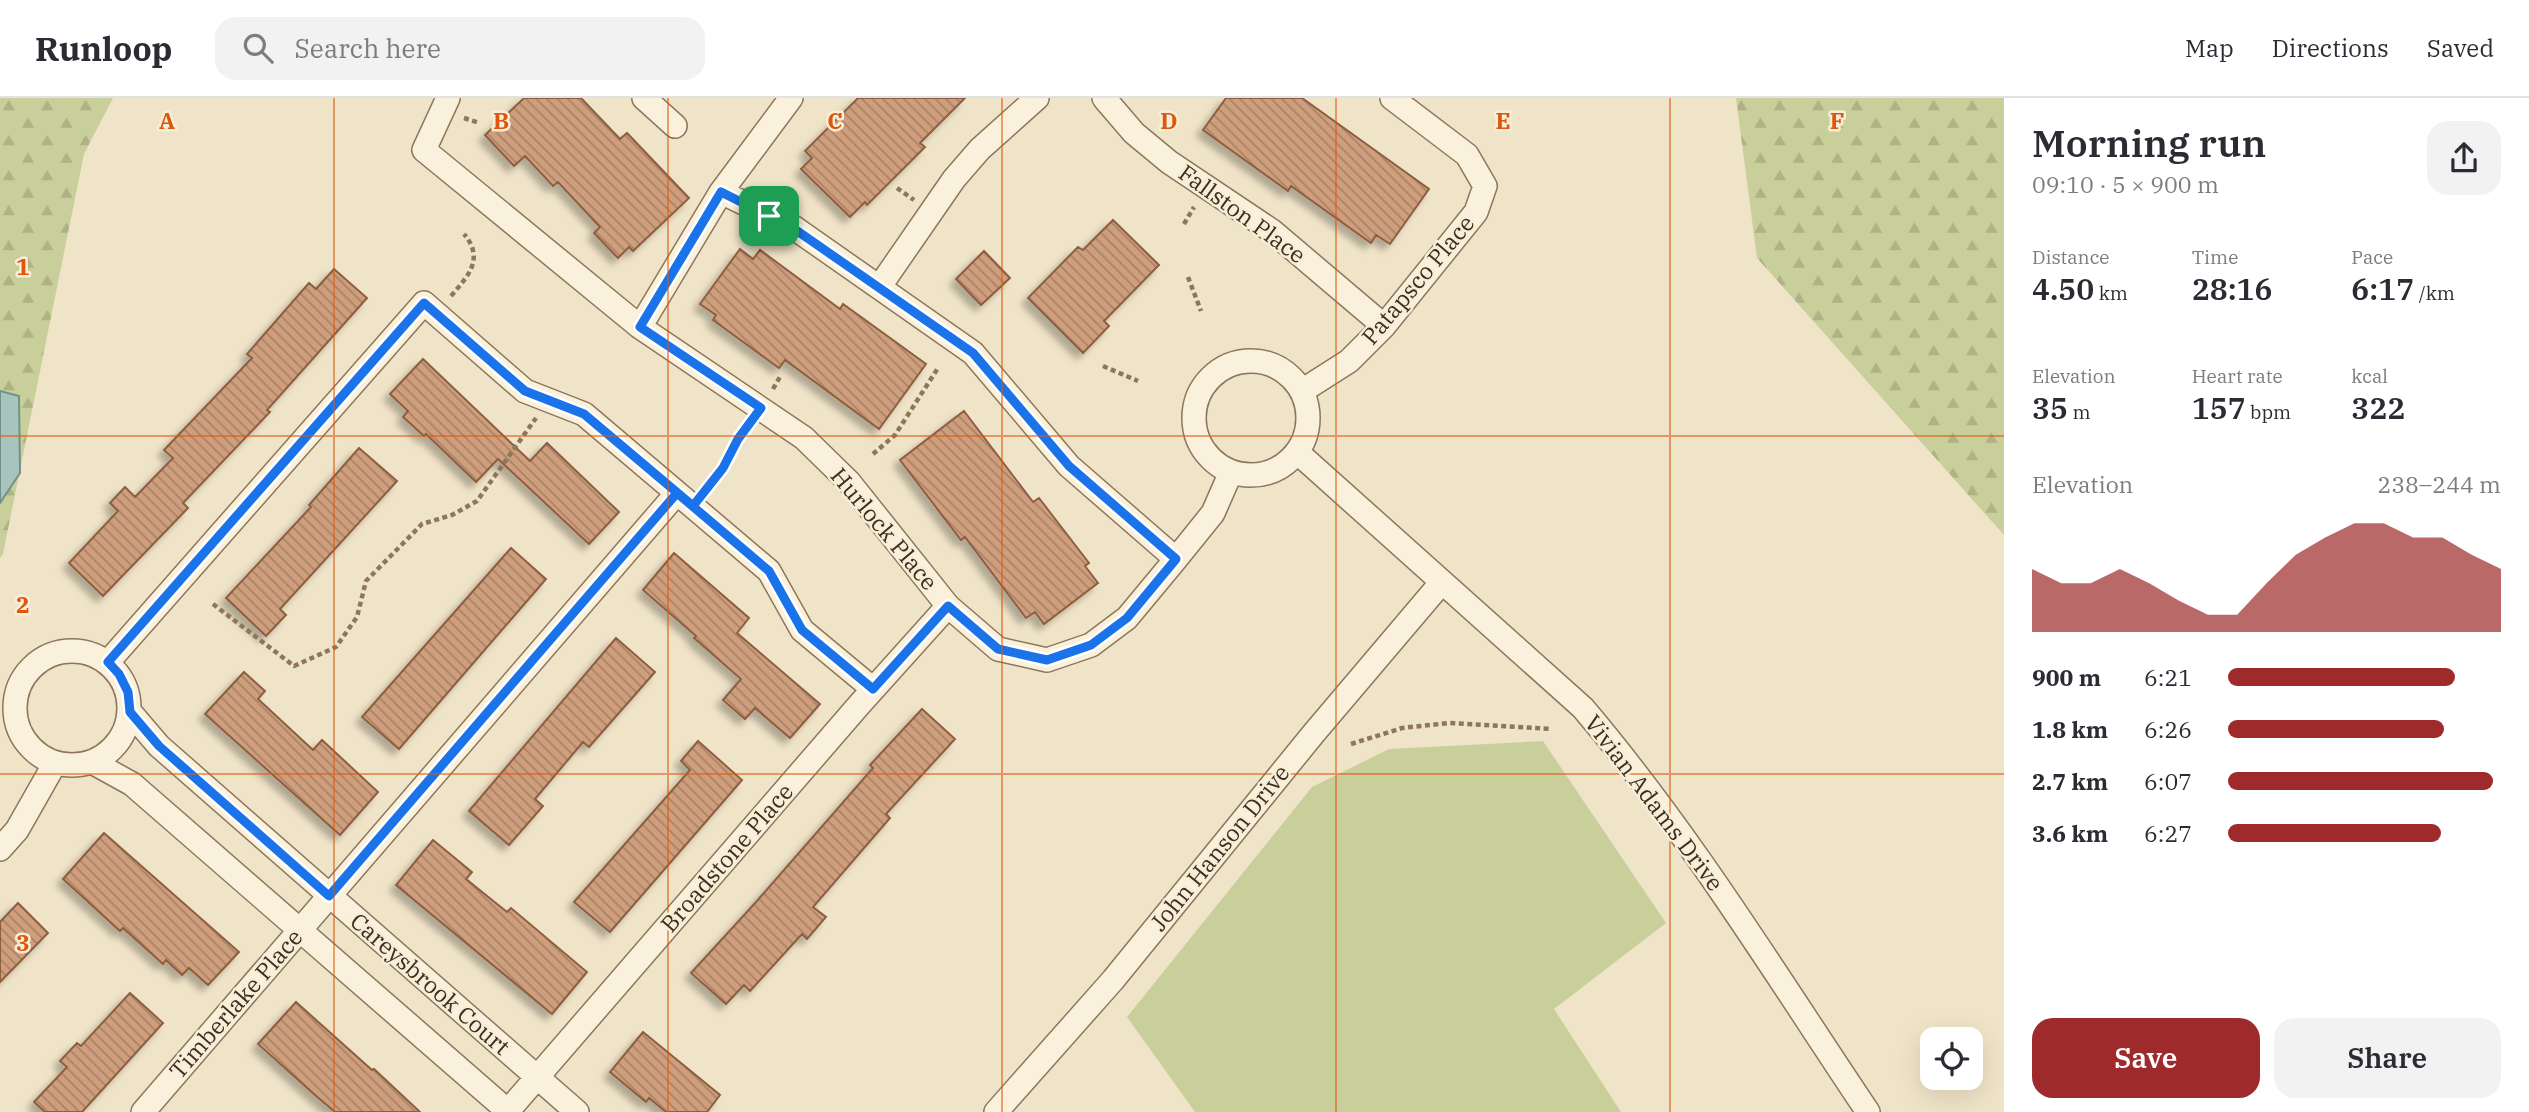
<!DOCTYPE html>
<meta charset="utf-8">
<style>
body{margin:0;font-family:"IBM Plex Serif",serif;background:#f2f2f3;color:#2b2b33;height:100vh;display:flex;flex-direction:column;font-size:26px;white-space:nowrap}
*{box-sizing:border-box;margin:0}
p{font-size:23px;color:#7c7c81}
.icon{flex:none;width:38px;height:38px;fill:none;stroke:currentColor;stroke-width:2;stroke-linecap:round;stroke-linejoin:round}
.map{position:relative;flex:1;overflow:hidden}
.panel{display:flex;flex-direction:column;background:#fff;width:525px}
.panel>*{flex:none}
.tools{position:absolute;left:1920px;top:929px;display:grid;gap:14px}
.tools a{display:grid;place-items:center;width:63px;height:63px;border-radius:14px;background:#fff;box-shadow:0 7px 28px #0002;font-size:35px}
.pin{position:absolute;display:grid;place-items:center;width:60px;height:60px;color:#fff;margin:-30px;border-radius:14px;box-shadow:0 4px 10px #0006}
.round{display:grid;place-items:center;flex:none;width:74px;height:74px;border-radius:21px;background:#f2f2f3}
.headline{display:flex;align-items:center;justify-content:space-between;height:119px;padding:0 28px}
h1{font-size:38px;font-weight:600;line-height:52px}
.stats{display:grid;grid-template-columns:repeat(3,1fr);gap:10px;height:119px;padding:7px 28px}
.stats div{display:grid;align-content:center}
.stats b{font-size:30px;font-weight:600}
.stats small{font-size:19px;font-weight:400}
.stats p{font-size:19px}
.chart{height:196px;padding:14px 28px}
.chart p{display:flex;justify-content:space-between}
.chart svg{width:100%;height:126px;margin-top:7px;fill:#9e2a2b;opacity:.7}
.button{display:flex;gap:14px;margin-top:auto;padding:14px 28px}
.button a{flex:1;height:80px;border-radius:21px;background:#9e2a2b;color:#fff;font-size:28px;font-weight:600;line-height:80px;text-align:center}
.button a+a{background:#f2f2f3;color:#2b2b33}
ul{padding:0 28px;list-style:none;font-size:23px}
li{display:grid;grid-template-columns:112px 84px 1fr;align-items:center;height:52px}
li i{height:18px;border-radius:9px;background:#9e2a2b}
header{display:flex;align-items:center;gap:42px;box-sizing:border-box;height:98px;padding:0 35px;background:#fff;border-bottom:2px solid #e1e1e2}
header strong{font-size:33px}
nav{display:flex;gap:38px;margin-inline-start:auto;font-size:24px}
.search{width:490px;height:63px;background:#f2f2f3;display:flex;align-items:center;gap:18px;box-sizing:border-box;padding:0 24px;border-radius:21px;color:#7c7c81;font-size:26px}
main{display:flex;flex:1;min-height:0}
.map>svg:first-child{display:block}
</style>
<header>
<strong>Runloop</strong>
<div class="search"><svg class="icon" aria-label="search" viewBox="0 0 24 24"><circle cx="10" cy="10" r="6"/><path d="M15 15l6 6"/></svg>Search here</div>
<nav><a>Map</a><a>Directions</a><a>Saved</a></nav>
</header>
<main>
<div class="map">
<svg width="2004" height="1014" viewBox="0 0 2004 1014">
<defs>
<pattern id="forest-firs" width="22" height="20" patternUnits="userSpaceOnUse" patternTransform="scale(1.75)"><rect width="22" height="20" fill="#c9cf9b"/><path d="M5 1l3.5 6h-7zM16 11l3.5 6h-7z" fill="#aeb285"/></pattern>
<pattern id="building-back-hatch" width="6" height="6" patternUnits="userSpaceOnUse" patternTransform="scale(1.75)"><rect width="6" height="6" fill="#cf9f7d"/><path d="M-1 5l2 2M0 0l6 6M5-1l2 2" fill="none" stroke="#a98266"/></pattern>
<filter id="shadow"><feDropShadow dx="-6" dy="6" stdDeviation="3.5" flood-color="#0004"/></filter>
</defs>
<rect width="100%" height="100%" fill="#f0e4c8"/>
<path fill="#c9cf9b" d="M1543,643L1666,825L1554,911L1621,1014H1195L1127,919L1312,689L1389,651Z"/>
<path fill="url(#forest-firs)" d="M0,0H113L84,56L3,456L0,460Z
M1736,0H2004V437L1757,160Z"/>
<path fill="#a9c4bc" stroke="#6f938a" stroke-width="2" d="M0,293L19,298L20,375L0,405Z"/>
<path fill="url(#building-back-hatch)" stroke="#8d5f41" stroke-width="2" filter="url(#shadow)" d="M524,0H581L620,41L627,35L689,100L633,153L629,149L618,160L594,135L600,129L558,84L553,88L525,58L514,68L485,37Z
M858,0H965L920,45L925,49L867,107L865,104L850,119L801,71L812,60L805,53Z
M1226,0H1302L1429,91L1390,146L1376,137L1371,145L1291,88L1288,93L1203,32Z
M1113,122L1159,167L1104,223L1109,228L1083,255L1028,200L1078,149L1083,152Z
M740,151L753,161L760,152L840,211L843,206L926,266L879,331L785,262L779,270L713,222L716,217L700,206Z
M984,153L1010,180L981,207L956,181Z
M334,171L367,200L267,312L270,314L183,405L188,410L103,498L69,465L118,413L110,405L125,389L135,399L173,360L164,352L252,260L247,256L309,185L316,191Z
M423,261L530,363L547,345L619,414L589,446L498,361L476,384L426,336L424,338L403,319L408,313L390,296Z
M964,313L1033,404L1039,400L1089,465L1085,468L1098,485L1044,526L1035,514L1026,520L965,439L961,442L900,362Z
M359,350L397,383L280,511L286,517L266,538L226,500L311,409L309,407Z
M511,450L546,481L399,651L362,619Z
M674,455L749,520L737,535L820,606L790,640L755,610L745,621L723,602L741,581L694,540L696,538L643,492Z
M616,540L655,574L589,649L583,644L535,701L543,708L509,747L469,713Z
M244,574L265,593L258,601L313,652L322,642L378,694L340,737L205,616Z
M922,611L955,641L886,716L890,720L813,809L826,819L807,841L802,836L750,893L744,887L726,906L691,875L756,804L873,670L870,667Z
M698,643L742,682L610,834L574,804L690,672L681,663Z
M104,735L239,854L208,887L189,870L182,877L166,862L163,866L123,830L120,833L63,781Z
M433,742L472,774L466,781L507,814L511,810L587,874L552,916L396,787Z
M18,805L48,835L0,884V824Z
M130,895L163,925L82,1014H45L34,1004L67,969L60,963L77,945L81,948Z
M296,904L372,972L374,971L420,1014H335L315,997L258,946Z
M643,934L720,997L707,1014H666L649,1000L646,1004L610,974Z"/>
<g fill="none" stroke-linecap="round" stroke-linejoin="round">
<defs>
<path id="street" d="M448,0L424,52L640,229L804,340L849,384L948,508L998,551L1047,562L1091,547L1127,520L1176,461L1213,415L1231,374
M644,0L675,28
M1104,0L1134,35L1169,64L1272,133L1384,228
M721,94L793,129L973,255L1069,368L1176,461
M880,188L954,81L980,51L1037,0
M640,229L721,94L791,0
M1194 320a57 57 0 1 1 114 0a57 57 0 1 1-114 0Z
M1302,293L1349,263L1384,228L1476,114L1485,88L1467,57L1392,0
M1297,354L1583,610C1690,736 1776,877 1868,1014
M15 610a57 57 0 1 1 114 0a57 57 0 1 1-114 0Z
M108,564L424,205L525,293L584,316L769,473L802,532L873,591
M130,614L159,648L577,1014
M94,665L132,686L509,1014
M0,751L17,732L55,665
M143,1014L677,395
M507,1014L859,607L948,508
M996,1014L1113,882L1314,635L1442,484"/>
</defs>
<use href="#street" stroke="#8d765c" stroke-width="26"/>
<path stroke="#8d765c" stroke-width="4.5" stroke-dasharray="5 3.5" stroke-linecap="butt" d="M464,20L480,25
M897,90L914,102
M1184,126L1194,109
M1188,179L1201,213
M451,198C468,178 485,161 464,136
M1103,268L1138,283
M773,291L781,277
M873,356L895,337L938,270
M706,389L723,370L748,327
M213,506L294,568L336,549L357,519L366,483L422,426L452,417L477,403L536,320
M1351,646L1402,630L1449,625L1552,631"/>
<use href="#street" stroke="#faf1dc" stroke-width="23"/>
</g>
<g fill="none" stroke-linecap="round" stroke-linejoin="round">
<defs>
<path id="route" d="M769,118L721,94L640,229L761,310L738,341L723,370L693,408L584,316L525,293L424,205L108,564L119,576L128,594L130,614L159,648L329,798L677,395L769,473L802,532L873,591L948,508L998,551L1047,562L1091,547L1127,520L1176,461L1069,368L973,255L793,130L769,118"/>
</defs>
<use href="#route" stroke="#fff" stroke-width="14"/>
<use href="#route" stroke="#1a73e8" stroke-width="9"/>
</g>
<path fill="none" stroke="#df570d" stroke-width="2" stroke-opacity="0.55" d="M334,0V1014M668,0V1014M1002,0V1014M1336,0V1014M1670,0V1014M0,338H2004M0,676H2004"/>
<g text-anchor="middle" stroke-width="5" stroke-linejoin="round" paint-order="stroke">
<g font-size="23" fill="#3d2e20" stroke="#f7eed8">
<text transform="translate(1242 116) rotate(36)" y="8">Fallston Place</text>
<text transform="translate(1418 182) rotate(-50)" y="8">Patapsco Place</text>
<text transform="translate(884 431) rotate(50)" y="8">Hurlock Place</text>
<text transform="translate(1654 705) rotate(53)" y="8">Vivian Adams Drive</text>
<text transform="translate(1220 750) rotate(-51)" y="8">John Hanson Drive</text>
<text transform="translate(727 760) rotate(-49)" y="8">Broadstone Place</text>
<text transform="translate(430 886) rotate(41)" y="8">Careysbrook Court</text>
<text transform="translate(236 906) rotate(-49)" y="8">Timberlake Place</text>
</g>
</g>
<g font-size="23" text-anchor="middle" font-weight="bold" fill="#df570d" stroke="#f7eed8" stroke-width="5" stroke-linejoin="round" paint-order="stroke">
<text x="167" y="31">A</text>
<text x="501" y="31">B</text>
<text x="835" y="31">C</text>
<text x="1169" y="31">D</text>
<text x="1503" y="31">E</text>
<text x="1837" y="31">F</text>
<text x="23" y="177">1</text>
<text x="23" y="515">2</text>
<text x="23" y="853">3</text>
</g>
</svg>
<div class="tools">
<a><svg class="icon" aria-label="locate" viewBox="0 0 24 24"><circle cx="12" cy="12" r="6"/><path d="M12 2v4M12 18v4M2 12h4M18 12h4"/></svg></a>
</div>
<div class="pin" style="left:769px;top:118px;background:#1e9e55"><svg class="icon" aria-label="arrive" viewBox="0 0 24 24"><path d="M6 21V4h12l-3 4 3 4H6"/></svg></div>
</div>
<section class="panel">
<div class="headline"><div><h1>Morning run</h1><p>09:10 · 5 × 900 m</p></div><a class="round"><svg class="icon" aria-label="share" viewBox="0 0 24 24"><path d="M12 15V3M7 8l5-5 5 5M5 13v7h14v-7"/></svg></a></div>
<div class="stats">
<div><p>Distance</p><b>4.50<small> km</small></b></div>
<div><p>Time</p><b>28:16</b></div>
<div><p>Pace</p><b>6:17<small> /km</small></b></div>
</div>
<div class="stats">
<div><p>Elevation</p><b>35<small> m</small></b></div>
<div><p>Heart rate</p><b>157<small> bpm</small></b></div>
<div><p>kcal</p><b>322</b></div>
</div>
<div class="chart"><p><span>Elevation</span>238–244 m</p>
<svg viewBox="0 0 160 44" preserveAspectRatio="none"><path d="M0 44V22L10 27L20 27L30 22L40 27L50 33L60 38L70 38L80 27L90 17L100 11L110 6L120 6L130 11L140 11L150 17L160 22V44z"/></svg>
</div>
<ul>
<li><b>900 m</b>6:21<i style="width:83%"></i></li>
<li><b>1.8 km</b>6:26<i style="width:79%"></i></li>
<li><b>2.7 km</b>6:07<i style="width:97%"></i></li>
<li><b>3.6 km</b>6:27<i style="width:78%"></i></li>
</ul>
<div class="button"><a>Save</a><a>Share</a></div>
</section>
</main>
